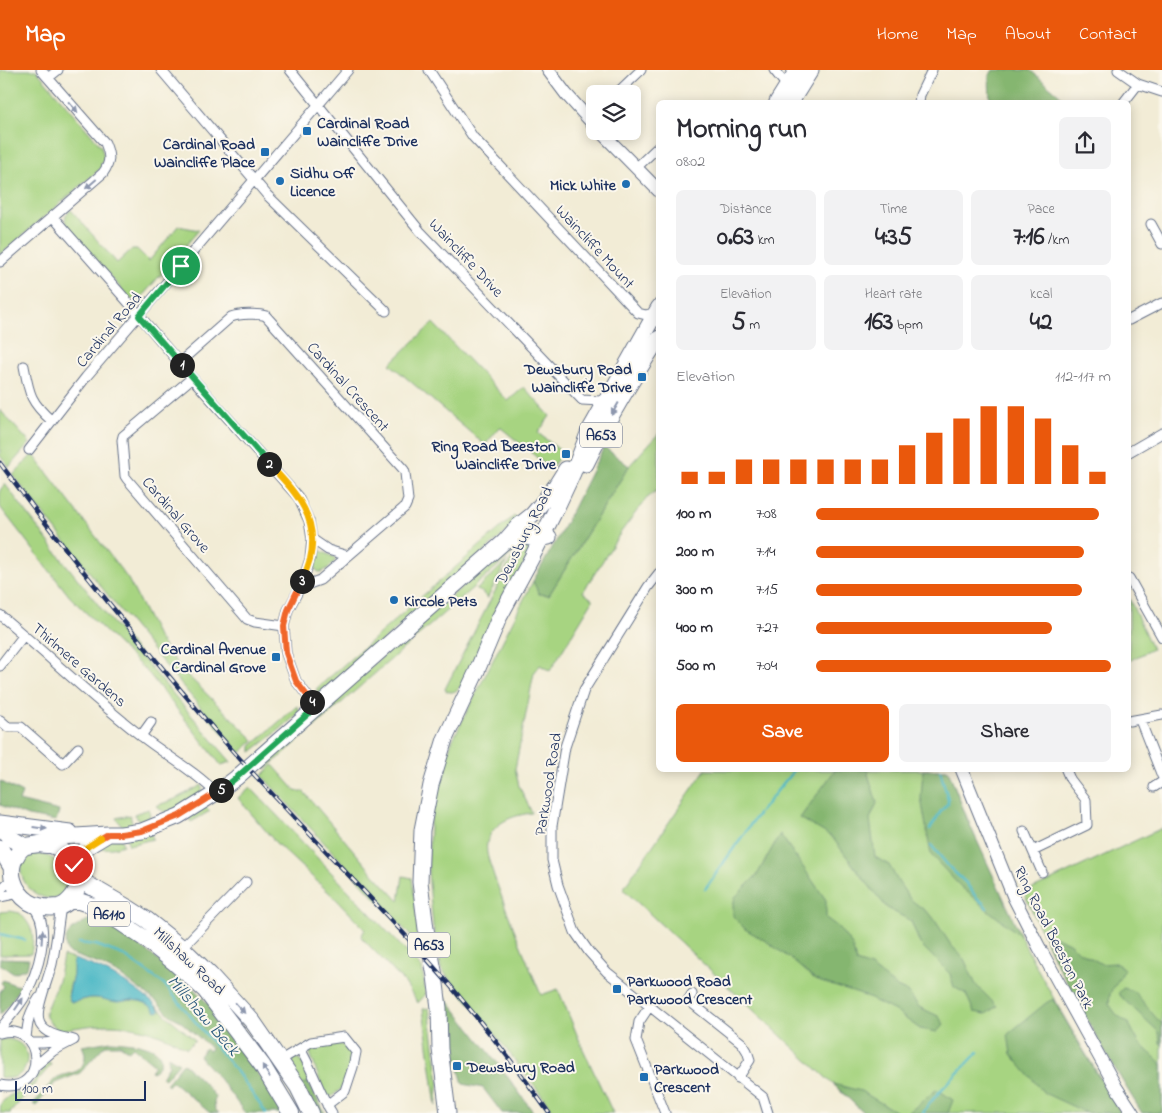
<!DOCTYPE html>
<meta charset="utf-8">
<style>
body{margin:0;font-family:"Indie Flower",sans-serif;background:#f2f2f3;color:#2b2b33;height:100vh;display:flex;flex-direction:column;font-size:19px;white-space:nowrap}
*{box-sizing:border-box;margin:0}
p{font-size:16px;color:#7c7c81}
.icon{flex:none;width:28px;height:28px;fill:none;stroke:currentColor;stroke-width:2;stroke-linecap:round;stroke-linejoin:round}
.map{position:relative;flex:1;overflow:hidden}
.side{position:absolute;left:656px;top:30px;width:475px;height:672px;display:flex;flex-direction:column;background:#fff;border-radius:8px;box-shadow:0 2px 12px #0003}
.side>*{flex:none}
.buttons{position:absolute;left:586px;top:15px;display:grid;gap:10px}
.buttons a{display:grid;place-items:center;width:55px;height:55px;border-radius:8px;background:#fff;box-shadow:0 2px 12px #0003;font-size:25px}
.scale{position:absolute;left:15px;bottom:12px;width:131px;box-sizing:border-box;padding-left:5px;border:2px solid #1b2f5e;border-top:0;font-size:14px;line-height:18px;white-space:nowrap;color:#1b2f5e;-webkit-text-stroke:4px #fbf7ec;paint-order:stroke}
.pin{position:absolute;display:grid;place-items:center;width:42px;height:42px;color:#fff;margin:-21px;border:2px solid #fff;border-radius:50%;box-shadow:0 1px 5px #0007}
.km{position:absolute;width:25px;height:25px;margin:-12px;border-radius:50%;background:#222;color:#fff;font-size:14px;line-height:25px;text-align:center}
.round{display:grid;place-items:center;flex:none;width:52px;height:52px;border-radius:8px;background:#f2f2f3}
.summary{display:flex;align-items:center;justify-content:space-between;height:85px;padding:0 20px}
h1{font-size:28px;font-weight:700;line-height:38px}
.metrics{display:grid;grid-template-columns:repeat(3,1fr);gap:8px;height:85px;padding:5px 20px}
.metrics div{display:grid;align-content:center;border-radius:8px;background:#f2f2f3;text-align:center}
.metrics b{font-size:25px;font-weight:700}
.metrics small{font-size:14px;font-weight:400}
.metrics p{font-size:14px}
.chart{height:140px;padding:10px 20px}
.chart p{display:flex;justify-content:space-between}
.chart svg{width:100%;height:90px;margin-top:5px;stroke:#ea580c;stroke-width:6}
.button{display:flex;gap:10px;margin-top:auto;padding:10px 20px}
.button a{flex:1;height:58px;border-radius:8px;background:#ea580c;color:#fff;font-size:20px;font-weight:700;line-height:58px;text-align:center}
.button a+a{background:#f2f2f3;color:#2b2b33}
ul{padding:0 20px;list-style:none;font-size:16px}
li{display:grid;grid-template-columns:80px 60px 1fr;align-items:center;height:38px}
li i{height:12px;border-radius:6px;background:#ea580c}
header{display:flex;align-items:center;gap:30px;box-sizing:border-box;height:70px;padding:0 25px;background:#ea580c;color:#fff}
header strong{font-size:24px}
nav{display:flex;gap:28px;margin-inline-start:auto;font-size:18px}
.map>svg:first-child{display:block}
</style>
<header>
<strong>Map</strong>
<nav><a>Home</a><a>Map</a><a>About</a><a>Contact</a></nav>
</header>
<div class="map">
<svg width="1162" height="1043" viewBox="0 0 1162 1043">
<rect width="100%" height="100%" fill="#fbf7ec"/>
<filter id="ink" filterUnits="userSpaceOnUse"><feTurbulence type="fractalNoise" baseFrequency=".02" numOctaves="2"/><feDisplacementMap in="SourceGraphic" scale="10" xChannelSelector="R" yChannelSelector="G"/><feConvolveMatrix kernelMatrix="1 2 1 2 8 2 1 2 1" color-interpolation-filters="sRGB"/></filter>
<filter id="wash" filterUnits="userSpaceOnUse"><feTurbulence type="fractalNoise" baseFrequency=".0096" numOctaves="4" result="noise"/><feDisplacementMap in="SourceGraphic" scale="20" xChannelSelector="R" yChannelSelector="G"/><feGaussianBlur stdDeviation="1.12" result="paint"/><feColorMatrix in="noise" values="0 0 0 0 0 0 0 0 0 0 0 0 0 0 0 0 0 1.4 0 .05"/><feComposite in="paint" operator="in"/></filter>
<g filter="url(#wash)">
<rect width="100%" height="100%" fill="#f2ecd6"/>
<path fill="#a7d481" stroke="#618270" d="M0,0H36L101,76L104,87L100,99L0,185Z
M71,140L117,193L132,179H137L149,191L178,156L199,160L139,230L130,229L68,157C64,149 64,145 71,140Z
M433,253L508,331L524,317L550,346L538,363L562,382L551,399L500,357L485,375L390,294Z
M0,340L30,373L9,397L0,386Z
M659,363V419L646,429L621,462L583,522L593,530L550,601L540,595L534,603L515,699L519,716L532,743C514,745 492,752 487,773C485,785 491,795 494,806C508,846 525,886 541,925L558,919L583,979L613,1043H555L481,946L441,899L433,856L428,802L430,754L437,718L452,671L533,511L539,523L549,525L629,396Z
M33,384L128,509L157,566L180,598L254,670L240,683C161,593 87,500 13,405Z
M5,414L57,483L112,552L231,692L221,695L150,605L70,527L0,437V420Z
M514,446L519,451L321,625L316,619Z
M525,472L266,699L261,693L505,479Z
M527,474L530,479V482L462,614C458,620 454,624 446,621L445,619L447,615L512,488Z
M319,480L334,487L336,489C334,493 325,503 319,502C316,501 315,498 314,495L316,482Z
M507,491L487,529C484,524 482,521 476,520Z
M1129,528L1152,579L1129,591Z
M297,636L300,642L277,662L251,682V676Z
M273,695L295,720L304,722L370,800L399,831L403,806L412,808L420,876L262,706Z
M705,700H948C977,774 1009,849 1048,918C1071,961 1097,1001 1121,1043H864L623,819Z
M202,715V722L198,727L167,744L156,736L175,729Z
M250,717L422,898L426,924L418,933L405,913L361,867L365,859L336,829L276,773L238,728Z
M205,736L210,741L191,752L187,745Z
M149,739L150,747L139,751L134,744Z
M130,745L133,756L123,757L116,748Z
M1162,758V1043H1142L1123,1012L1055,891L1024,823Z
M150,761L153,769L129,775L126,767Z
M108,768H121L123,775L113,778L95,779Z
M35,784C39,784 43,784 47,786C61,791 80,811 63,824C38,843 0,794 35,784Z
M10,841L20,843C33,858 35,864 31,884L0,885V842Z
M63,886L74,889C73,894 74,900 73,905C71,914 67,921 69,930L74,932L90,928H98L140,931L147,933L159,941L157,936L168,947L195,970L187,978C159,962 133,954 101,955C87,955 72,959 59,960L54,959L55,956L50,953L46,947L45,942L58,911Z
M429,938L439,1012L436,1036L423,939Z
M7,969C39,972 30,1016 0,1007V970Z
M337,972C344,975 349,980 352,987L343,1017L331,1027L325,1025L309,980C314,972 328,973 337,972Z
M296,987C305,991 306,1003 309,1012L301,1015L292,999L293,988Z
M49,992L51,995L10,1043H0L1,1033L9,1026L32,1014Z"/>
<path fill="#85b66f" stroke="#507266" d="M993,0H1030L1068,32H990L989,6Z
M604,377L629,396L549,525L539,524L533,511L560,464Z
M835,700H869L868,704L877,733L870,749L875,787L889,795L899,813L910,829L932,846L951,875L964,889L976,915L997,936L986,944L974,942L966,924L954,917L950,904L920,874L911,851L887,838L859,803L832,767L800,748Z
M923,700H948L967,749L1021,866L984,837L959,815L931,785L921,728Z
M0,711L22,723L19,731L59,741L56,751L28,746L0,735Z
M780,764L826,830V848L838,857L852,875L856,892L871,897L897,917L908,922L919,937L938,946L944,954L937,962L920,959L895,941L865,926L815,910L792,890L769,873L745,859L733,846V836L735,827L757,805Z
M91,848L106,854L128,867L190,915L212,938L286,1043H245L218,1007L199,986L205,978L209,981L211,978L179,950L171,946L157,932L120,905L99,894L68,883C58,863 78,856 91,848Z
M1054,866L1069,873L1080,882L1102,894L1115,893L1125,899L1110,924L1109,934L1116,944L1129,954L1139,973L1162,994V1043H1142C1107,986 1073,928 1044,867Z
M0,888L29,889L27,898L14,903L0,894Z
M3,910L15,915L20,916L10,934L0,945V922L4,916L1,913Z
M1123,918C1126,919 1128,919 1131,920C1138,923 1153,946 1161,953L1162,952V975L1160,973L1159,962L1118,924Z
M445,927L496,991L534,1043H502L483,1018L463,1014L452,974Z
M1053,929L1092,996L1121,1043H1087L1044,1023L1011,984L1008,964L1046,933Z
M111,971C123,972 166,973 160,993C158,998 156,1000 152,1002L151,1001L155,995L133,977L129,981L120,975H107L104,976L80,1003L55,1013L36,1036L33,1034C39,1028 51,1011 58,1007C64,1004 71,1004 77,1001C86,995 87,984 82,976Z
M168,986L179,993L165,1009L162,1007L169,995Z
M183,993L205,1014L216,1028L214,1031L215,1039L219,1043H210L172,1011L168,1016L166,1014Z
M309,1012L320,1034L325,1043H318L301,1015Z
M833,1014L861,1021L898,1043H864Z
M937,1019L953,1030L948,1043H908Z"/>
<path fill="#49b7c5" stroke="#327392" d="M74,889C100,897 122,909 143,925C150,930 156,934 160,941L156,942C150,933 140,930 129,930C125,931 121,932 117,932C108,931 100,927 90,928C83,929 77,932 71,932L68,927L73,905V895Z"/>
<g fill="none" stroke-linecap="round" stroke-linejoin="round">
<path stroke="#49b7c5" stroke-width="2.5" d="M760,742L794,700
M930,759L941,741L948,733V729L940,700
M931,775L950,798L966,813L976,827L983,833L987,838
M705,819L758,744
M0,864L25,870
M79,873L96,875L123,885L164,914L237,1002L266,1043
M923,1043C938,1019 960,1003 978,982"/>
</g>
</g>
<g filter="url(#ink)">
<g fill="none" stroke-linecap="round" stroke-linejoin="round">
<defs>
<path id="street" d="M161,0L267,125L386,241
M290,0L420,161L582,330L600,331L607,327
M429,0L473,67L638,243L646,245L655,243
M774,0L787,16
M1118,0L1138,14L1162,22
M48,8L58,0
M616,24L641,0
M919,32L920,25L932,0
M1124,32L1138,14
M636,98L659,76
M52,146L128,232L192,308L298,427L309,451L312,469L310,489L302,514L288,540L284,556L286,583L296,611L316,637
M1151,154L1162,174
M0,192L103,103C111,92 110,85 105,73L41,0
M1129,250L1162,233
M180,292L231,247C239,244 258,243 266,246L404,400L405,403L408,430L405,437L320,510L309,514H302
M24,296C29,323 30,332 52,351
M192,308L123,366L122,370L125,406L127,409L247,549L255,552L284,556
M29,380L86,307L348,0
M1129,382L1162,363
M312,469L328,480L348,486
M659,503L648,517L584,620L565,677L552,756V790L558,815L575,862L589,882L607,902L763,1027L768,1043
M1129,508L1162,567
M0,545C47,584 91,627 140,665C165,685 194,700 216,723
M0,596L24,565
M0,650L8,657H21L63,694L78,678
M1140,650L1162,706
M1129,651L1162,645
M141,666L151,652
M1154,717L1162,712
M1024,761L1042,802
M1033,781L1087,755L1086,730L1070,709L1066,700
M0,820L12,809
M0,827L19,823
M61,836C58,856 56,875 52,894C48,909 42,923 39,938C38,943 38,949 40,954C46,965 62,967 74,970
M182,878L246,812
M692,924L688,930L742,973L747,981L750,990L738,1008
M649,937L639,952L636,970L665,1043
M0,959C8,949 17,939 24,928C37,904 54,857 32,835
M0,963C43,950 50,1025 0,1015
M26,968C28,949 29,944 39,928
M30,973H43L66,971
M300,979C313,1000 319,1023 332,1043
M279,991L311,972L344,967L356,982L353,997L345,1021L327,1035
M34,997L53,981L74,970"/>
<path id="secondary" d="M548,0L566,24L595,56
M600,61L659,121
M962,700L1014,828L1039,877L1116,1017L1133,1043"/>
<path id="primary" d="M777,32L797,0
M791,32L811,0
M586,394C607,350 633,309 659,268
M504,472L524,467L540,469L549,467
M0,753L70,762
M39,774L60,767L108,764H121L142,761L179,746L216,723L236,708L504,472L518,456L532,445L542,433L556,415L566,399
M74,795L87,777L107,765
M448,1043L440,979L439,938L435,906L426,859L420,812L422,760L431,715L445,669L476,603L499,548L531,489L558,435L573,403L589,361L659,237"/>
<path id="highway" d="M0,757L12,769L24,776
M39,774C43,775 47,775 51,775C63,779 83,799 80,812C79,817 76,821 73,826C69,831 65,836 58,837C48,838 37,837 29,832C14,822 6,800 17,785C18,782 22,778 24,777C28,775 35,775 39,774Z
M0,778L12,798
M80,810L130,839L147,850L182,878L210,905L253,952L298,1017L311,1043
M69,831H79L99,838L144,868L175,893L205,920L262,995L291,1043"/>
</defs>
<use href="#street" stroke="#667188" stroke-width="11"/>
<use href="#secondary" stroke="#667188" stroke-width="14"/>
<use href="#primary" stroke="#667188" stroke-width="17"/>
<use href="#highway" stroke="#667188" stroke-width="18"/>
<use href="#street" stroke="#fff" stroke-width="9"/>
<use href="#secondary" stroke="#fff" stroke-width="12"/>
<use href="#primary" stroke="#fff" stroke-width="15"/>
<use href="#highway" stroke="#fff" stroke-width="16"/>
<defs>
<path id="rail" d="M0,393C43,451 88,508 135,565C169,606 203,648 240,689C298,753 359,815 418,879C465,931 509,986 549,1043"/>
</defs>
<use href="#rail" stroke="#1b2f5e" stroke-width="4.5"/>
<use href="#rail" stroke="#fbf7ec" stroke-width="2.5" stroke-dasharray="8" stroke-linecap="butt"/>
</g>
<defs><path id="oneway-solid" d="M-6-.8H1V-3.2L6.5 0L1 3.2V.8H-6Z" transform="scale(1.25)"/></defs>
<g fill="#8d97ae">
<use href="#oneway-solid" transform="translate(73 37) rotate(49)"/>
<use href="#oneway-solid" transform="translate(91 114) rotate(139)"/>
<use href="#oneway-solid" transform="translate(615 339) rotate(120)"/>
<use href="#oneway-solid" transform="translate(40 758) rotate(7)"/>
<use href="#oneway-solid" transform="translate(42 867) rotate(-86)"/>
<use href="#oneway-solid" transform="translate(19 934) rotate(-56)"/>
<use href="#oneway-solid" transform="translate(240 938) rotate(48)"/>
<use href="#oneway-solid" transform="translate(266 1001) rotate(-121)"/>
</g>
</g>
<g fill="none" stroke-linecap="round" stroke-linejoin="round" filter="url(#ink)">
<defs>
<path id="split-1" d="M181,196L139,246L182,295"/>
<path id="split-2" d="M182,295L269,394"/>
<path id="split-3" d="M269,394C295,422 320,447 310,489C308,496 305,504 302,511"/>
<path id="split-4" d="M302,511L288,540L284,556L286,583L296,611L312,632"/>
<path id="split-5" d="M221,720L236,708L316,637L312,632"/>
<path id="split-6" d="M101,768L108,764H121L142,761L179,746L221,720"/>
<path id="split-7" d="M74,795L87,777L101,768"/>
</defs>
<use href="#split-1" stroke="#fff" stroke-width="10"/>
<use href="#split-2" stroke="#fff" stroke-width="10"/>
<use href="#split-3" stroke="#fff" stroke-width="10"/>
<use href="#split-4" stroke="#fff" stroke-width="10"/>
<use href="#split-5" stroke="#fff" stroke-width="10"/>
<use href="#split-6" stroke="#fff" stroke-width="10"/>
<use href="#split-7" stroke="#fff" stroke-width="10"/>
<use href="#split-1" stroke="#22a559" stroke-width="6"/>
<use href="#split-2" stroke="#22a559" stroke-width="6"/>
<use href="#split-3" stroke="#f5b400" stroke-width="6"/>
<use href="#split-4" stroke="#f0652b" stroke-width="6"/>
<use href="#split-5" stroke="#22a559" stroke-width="6"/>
<use href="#split-6" stroke="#f0652b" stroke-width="6"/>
<use href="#split-7" stroke="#f5b400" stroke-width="6"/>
</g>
<g fill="#1f6fb2" stroke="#fbf7ec" stroke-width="2">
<rect x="302" y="56" width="10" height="10" rx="2.5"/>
<rect x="260" y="77" width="10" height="10" rx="2.5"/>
<circle cx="280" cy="111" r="5"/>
<circle cx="626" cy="114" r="5"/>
<rect x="637" y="302" width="10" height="10" rx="2.5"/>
<rect x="561" y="379" width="10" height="10" rx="2.5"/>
<circle cx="394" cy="530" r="5"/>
<rect x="271" y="582" width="10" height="10" rx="2.5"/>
<rect x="612" y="914" width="10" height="10" rx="2.5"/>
<rect x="452" y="991" width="10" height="10" rx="2.5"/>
<rect x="639" y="1002" width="10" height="10" rx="2.5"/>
</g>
<g text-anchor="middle" stroke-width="4" stroke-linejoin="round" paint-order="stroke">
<g fill="#fbf7ec" stroke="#5e6b89" stroke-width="1">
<rect x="580" y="352.5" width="42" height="25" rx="4"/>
<rect x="88" y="831.5" width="42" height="25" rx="4"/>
<rect x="408" y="862.5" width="42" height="25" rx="4"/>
</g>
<g font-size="15" font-weight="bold" fill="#1b2f5e">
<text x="601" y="370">A653</text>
<text x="109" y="849">A6110</text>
<text x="429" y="880">A653</text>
</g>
<g font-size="16" font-weight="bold" fill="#1b2f5e" stroke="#fbf7ec" text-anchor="start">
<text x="317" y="58">Cardinal Road<tspan x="317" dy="18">Waincliffe Drive</tspan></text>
<text x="255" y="79" text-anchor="end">Cardinal Road<tspan x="255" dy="18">Waincliffe Place</tspan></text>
<text x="290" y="108">Sidhu Off<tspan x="290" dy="18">Licence</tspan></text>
<text x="616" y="120" text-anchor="end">Mick White</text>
<text x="632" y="304" text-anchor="end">Dewsbury Road<tspan x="632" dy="18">Waincliffe Drive</tspan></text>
<text x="556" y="381" text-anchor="end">Ring Road Beeston<tspan x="556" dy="18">Waincliffe Drive</tspan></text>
<text x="404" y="536">Kircole Pets</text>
<text x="266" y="584" text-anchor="end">Cardinal Avenue<tspan x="266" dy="18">Cardinal Grove</tspan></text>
<text x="627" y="916">Parkwood Road<tspan x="627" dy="18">Parkwood Crescent</tspan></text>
<text x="467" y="1002">Dewsbury Road</text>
<text x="654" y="1004">Parkwood<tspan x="654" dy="18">Crescent</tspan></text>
</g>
<g font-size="16" fill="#1b2f5e" stroke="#fbf7ec">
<text transform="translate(596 176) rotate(47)" y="6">Waincliffe Mount</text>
<text transform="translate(467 187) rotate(47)" y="6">Waincliffe Drive</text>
<text transform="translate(108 259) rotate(-50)" y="6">Cardinal Road</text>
<text transform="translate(349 316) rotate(48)" y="6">Cardinal Crescent</text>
<text transform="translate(177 444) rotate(49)" y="6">Cardinal Grove</text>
<text transform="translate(523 465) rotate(-63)" y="6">Dewsbury Road</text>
<text transform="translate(80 594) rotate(41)" y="6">Thirlmere Gardens</text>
<text transform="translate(547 714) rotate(-81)" y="6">Parkwood Road</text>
<text transform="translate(1055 867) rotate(63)" y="6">Ring Road Beeston Park</text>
<text transform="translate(190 890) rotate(43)" y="6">Millshaw Road</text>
</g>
<g font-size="18" font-style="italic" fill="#29587d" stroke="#fbf7ec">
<text transform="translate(204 945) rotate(49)" y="6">Millshaw Beck</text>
</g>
</g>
</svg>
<div class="buttons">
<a><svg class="icon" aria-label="layers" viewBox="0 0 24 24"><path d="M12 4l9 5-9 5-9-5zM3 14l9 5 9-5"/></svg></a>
</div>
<div class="scale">100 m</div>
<div class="pin" style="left:181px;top:196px;background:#1e9e55"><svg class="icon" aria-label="arrive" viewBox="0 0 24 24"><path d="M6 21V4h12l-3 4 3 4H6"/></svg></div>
<div class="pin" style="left:74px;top:795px;background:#d93025"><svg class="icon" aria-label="check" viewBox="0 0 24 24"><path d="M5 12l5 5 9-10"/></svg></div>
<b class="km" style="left:182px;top:295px">1</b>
<b class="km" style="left:269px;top:394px">2</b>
<b class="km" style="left:302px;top:511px">3</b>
<b class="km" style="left:312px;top:632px">4</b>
<b class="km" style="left:221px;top:720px">5</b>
<section class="side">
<div class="summary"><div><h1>Morning run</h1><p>08:02</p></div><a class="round"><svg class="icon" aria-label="share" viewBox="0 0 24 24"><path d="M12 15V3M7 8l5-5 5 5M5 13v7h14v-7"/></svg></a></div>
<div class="metrics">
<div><p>Distance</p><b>0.63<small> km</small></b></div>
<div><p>Time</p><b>4:35</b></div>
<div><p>Pace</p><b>7:16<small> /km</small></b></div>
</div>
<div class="metrics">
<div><p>Elevation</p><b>5<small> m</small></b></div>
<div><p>Heart rate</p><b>163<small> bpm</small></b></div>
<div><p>kcal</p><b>42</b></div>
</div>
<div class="chart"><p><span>Elevation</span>112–117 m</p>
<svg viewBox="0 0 160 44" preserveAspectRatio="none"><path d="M5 44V38M15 44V38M25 44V32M35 44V32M45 44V32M55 44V32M65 44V32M75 44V32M85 44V25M95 44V19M105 44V12M115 44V6M125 44V6M135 44V12M145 44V25M155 44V38"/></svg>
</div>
<ul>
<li><b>100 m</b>7:08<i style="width:96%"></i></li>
<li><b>200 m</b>7:14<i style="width:91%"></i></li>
<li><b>300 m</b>7:15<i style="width:90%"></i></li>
<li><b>400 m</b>7:27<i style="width:80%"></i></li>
<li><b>500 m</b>7:04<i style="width:100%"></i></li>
</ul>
<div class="button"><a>Save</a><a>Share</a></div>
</section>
</div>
